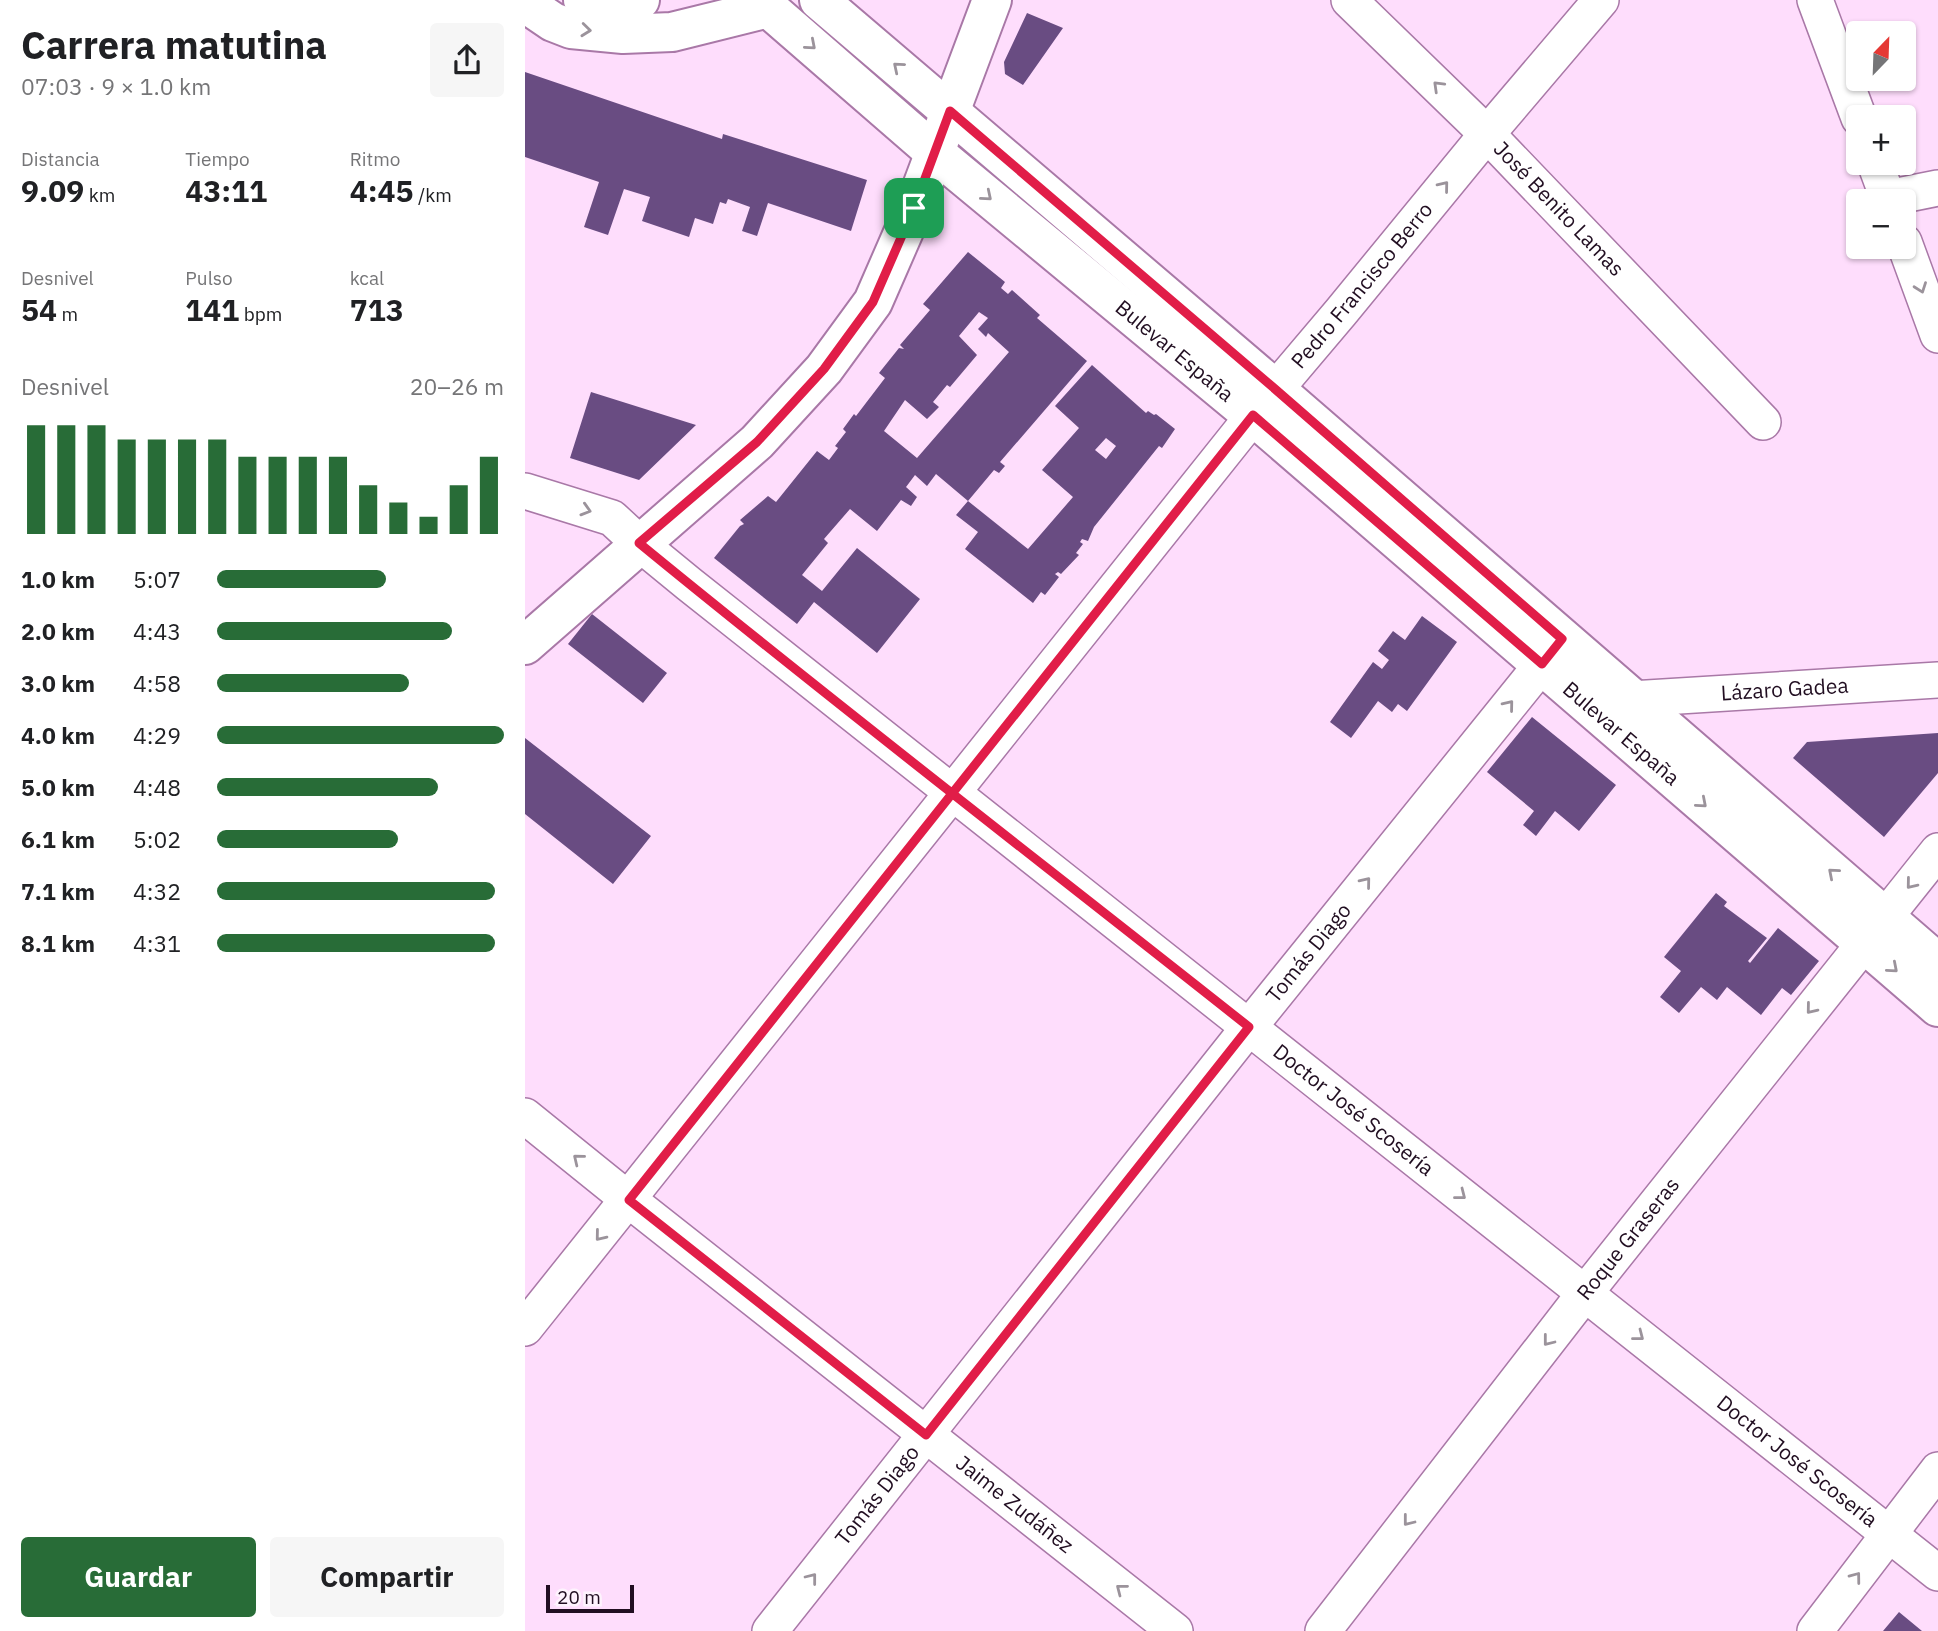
<!DOCTYPE html>
<html lang="es">
<meta charset="utf-8">
<style>
body{margin:0;font-family:"IBM Plex Sans",sans-serif;background:#f6f6f6;color:#202124;height:100vh;display:flex;flex-direction:column;font-size:26px;white-space:nowrap}
*{box-sizing:border-box;margin:0}
p{font-size:23px;color:#757577}
.icon{flex:none;width:38px;height:38px;fill:none;stroke:currentColor;stroke-width:2;stroke-linecap:round;stroke-linejoin:round}
.map{position:relative;flex:1;overflow:hidden}
.sheet{display:flex;flex-direction:column;background:#fff;width:525px}
.sheet>*{flex:none}
.needle{width:46px;rotate:23deg}
.controls{position:absolute;left:1321px;top:21px;display:grid;gap:14px}
.controls a{display:grid;place-items:center;width:70px;height:70px;border-radius:7px;background:#fff;box-shadow:0 2px 5px #0004;font-size:35px}
.scale{position:absolute;left:21px;bottom:18px;width:88px;box-sizing:border-box;padding-left:7px;border:4px solid #210e21;border-top:0;font-size:19px;line-height:24px;white-space:nowrap;color:#210e21;-webkit-text-stroke:5px #fef3fd;paint-order:stroke}
.pin{position:absolute;display:grid;place-items:center;width:60px;height:60px;color:#fff;margin:-30px;border-radius:14px;box-shadow:0 4px 10px #0006}
.round{display:grid;place-items:center;flex:none;width:74px;height:74px;border-radius:7px;background:#f6f6f6}
.head{display:flex;align-items:center;justify-content:space-between;height:119px;padding:0 21px}
h1{font-size:38px;font-weight:800;line-height:52px}
.stats{display:grid;grid-template-columns:repeat(3,1fr);gap:10px;height:119px;padding:7px 21px}
.stats div{display:grid;align-content:center}
.stats b{font-size:30px;font-weight:800}
.stats small{font-size:19px;font-weight:400}
.stats p{font-size:19px}
.chart{height:196px;padding:14px 21px}
.chart p{display:flex;justify-content:space-between}
.chart svg{width:100%;height:126px;margin-top:7px;stroke:#286c37;stroke-width:6}
.button{display:flex;gap:14px;margin-top:auto;padding:14px 21px}
.button a{flex:1;height:80px;border-radius:7px;background:#286c37;color:#fff;font-size:28px;font-weight:800;line-height:80px;text-align:center}
.button a+a{background:#f6f6f6;color:#202124}
ul{padding:0 21px;list-style:none;font-size:23px}
li{display:grid;grid-template-columns:112px 84px 1fr;align-items:center;height:52px}
li i{height:18px;border-radius:9px;background:#286c37}
main{display:flex;flex:1;min-height:0}
.map>svg:first-child{display:block}
</style>
<main>
<section class="sheet">
<div class="head"><div><h1>Carrera matutina</h1><p>07:03 · 9 × 1.0 km</p></div><a class="round"><svg class="icon" aria-label="share" viewBox="0 0 24 24"><path d="M12 15V3M7 8l5-5 5 5M5 13v7h14v-7"/></svg></a></div>
<div class="stats">
<div><p>Distancia</p><b>9.09<small> km</small></b></div>
<div><p>Tiempo</p><b>43:11</b></div>
<div><p>Ritmo</p><b>4:45<small> /km</small></b></div>
</div>
<div class="stats">
<div><p>Desnivel</p><b>54<small> m</small></b></div>
<div><p>Pulso</p><b>141<small> bpm</small></b></div>
<div><p>kcal</p><b>713</b></div>
</div>
<div class="chart"><p><span>Desnivel</span>20–26 m</p>
<svg viewBox="0 0 160 44" preserveAspectRatio="none"><path d="M5 44V6M15 44V6M25 44V6M35 44V11M45 44V11M55 44V11M65 44V11M75 44V17M85 44V17M95 44V17M105 44V17M115 44V27M125 44V33M135 44V38M145 44V27M155 44V17"/></svg>
</div>
<ul>
<li><b>1.0 km</b>5:07<i style="width:59%"></i></li>
<li><b>2.0 km</b>4:43<i style="width:82%"></i></li>
<li><b>3.0 km</b>4:58<i style="width:67%"></i></li>
<li><b>4.0 km</b>4:29<i style="width:100%"></i></li>
<li><b>5.0 km</b>4:48<i style="width:77%"></i></li>
<li><b>6.1 km</b>5:02<i style="width:63%"></i></li>
<li><b>7.1 km</b>4:32<i style="width:97%"></i></li>
<li><b>8.1 km</b>4:31<i style="width:97%"></i></li>
</ul>
<div class="button"><a>Guardar</a><a>Compartir</a></div>
</section>
<div class="map">
<svg width="1413" height="1631" viewBox="0 0 1413 1631">
<rect width="100%" height="100%" fill="#feddfc"/>
<path fill="#694c82" fill-rule="evenodd" d="M502,13L538,28L498,85L480,74L479,62Z
M0,72L197,139L198,134L342,180L326,231L243,203L232,236L217,231L225,207L203,199L201,204L195,202L188,224L170,218L164,237L117,221L125,197L99,189L83,235L59,227L74,182L0,157Z
M443,252L480,282L476,288L483,294L487,290L515,315L512,318L562,361L475,462L480,466L474,473L469,470L443,501L503,549L548,497L517,470L554,428L530,406L567,365L621,413L623,411L629,415L631,414L650,429L637,448L634,446L569,527L563,541L557,539L555,542L558,544L551,553L554,555L536,574L533,572L530,574L534,577L520,595L516,592L508,603L440,549L453,532L431,515L443,501L411,474L402,486L390,475L381,487L392,497L386,506L376,500L352,531L325,509L299,539L303,543L277,575L297,591L332,548L395,599L352,653L289,602L272,624L189,558L215,526L219,524L215,520L243,496L251,502L292,451L304,460L313,448L310,446L321,432L318,429L329,414L331,416L360,378L354,373L374,348L379,349L375,345L405,310L398,304ZM454,312L463,318L453,329L461,337L463,333L484,352L392,458L359,431L380,400L402,419L414,407L408,402L422,385L425,387L452,355L434,336ZM581,438L591,446L581,459L570,450Z
M66,392L171,425L114,480L45,458Z
M67,614L142,673L118,703L43,644Z
M897,616L932,642L882,711L873,704L867,712L853,701L826,738L805,722L848,662L857,669L864,660L853,651L868,631L880,640Z
M1007,717L1091,785L1054,831L1030,811L1011,836L998,825L1009,811L962,772Z
M1413,733V773L1359,837L1268,758L1282,742Z
M0,738L126,836L88,884L0,814Z
M1191,893L1202,902L1199,906L1242,938L1223,961L1225,963L1253,928L1294,961L1266,995L1257,988L1236,1015L1202,987L1192,1000L1176,987L1154,1013L1135,997L1156,971L1139,957Z
M1374,1612L1397,1631H1358Z"/>
<g fill="none" stroke-linecap="round" stroke-linejoin="round">
<defs>
<g id="street">
<path id="s1" d="M824,0L962,134L1238,422"/>
<path d="M1290,0L1334,118"/>
<path d="M1350,163L1364,201"/>
<path d="M1363,198L1413,188"/>
<path d="M1379,242L1413,335"/>
<path id="s2" d="M0,491L87,518L114,543L164,584L1413,1573"/>
<path id="s3" d="M1106,699L1413,680"/>
<path id="s4" d="M0,1116L104,1200L650,1631"/>
<path id="s5" d="M0,1328L728,416L816,312L962,134L1076,0"/>
<path id="s6" d="M245,1631L724,1027L1035,642"/>
<path id="s7" d="M798,1631L1060,1293L1413,851"/>
<path d="M1290,1631L1413,1470"/>
</g>
<g id="secondary">
<path d="M58,0L90,4L115,0"/>
<path id="s8" d="M234,0L409,152L728,416L1413,1007"/>
<path d="M294,0L750,389L1413,963"/>
<path d="M0,3L28,22L46,29L98,34L147,32L244,8"/>
<path d="M0,645L232,442L299,369L348,302L389,208L467,0"/>
</g>
</defs>
<use href="#street" stroke="#a978a7" stroke-width="38"/>
<use href="#secondary" stroke="#a978a7" stroke-width="42"/>
<use href="#street" stroke="#fff" stroke-width="35"/>
<use href="#secondary" stroke="#fff" stroke-width="38"/>
</g>
<defs><path id="oneway-chevron" d="M-2-3.5L2.5 0L-2 3.5" fill="none" stroke-width="1.6" stroke-linecap="round" stroke-linejoin="round" transform="scale(1.75)"/></defs>
<g stroke="#9b939b">
<use href="#oneway-chevron" transform="translate(61 30) rotate(6)"/>
<use href="#oneway-chevron" transform="translate(286 45) rotate(41)"/>
<use href="#oneway-chevron" transform="translate(373 67) rotate(-140)"/>
<use href="#oneway-chevron" transform="translate(913 86) rotate(-136)"/>
<use href="#oneway-chevron" transform="translate(919 186) rotate(-51)"/>
<use href="#oneway-chevron" transform="translate(462 196) rotate(40)"/>
<use href="#oneway-chevron" transform="translate(1396 288) rotate(70)"/>
<use href="#oneway-chevron" transform="translate(61 510) rotate(17)"/>
<use href="#oneway-chevron" transform="translate(984 705) rotate(-51)"/>
<use href="#oneway-chevron" transform="translate(1177 803) rotate(41)"/>
<use href="#oneway-chevron" transform="translate(1308 873) rotate(-139)"/>
<use href="#oneway-chevron" transform="translate(841 882) rotate(-51)"/>
<use href="#oneway-chevron" transform="translate(1386 884) rotate(129)"/>
<use href="#oneway-chevron" transform="translate(1368 968) rotate(41)"/>
<use href="#oneway-chevron" transform="translate(1286 1009) rotate(129)"/>
<use href="#oneway-chevron" transform="translate(53 1159) rotate(-141)"/>
<use href="#oneway-chevron" transform="translate(936 1195) rotate(38)"/>
<use href="#oneway-chevron" transform="translate(75 1236) rotate(129)"/>
<use href="#oneway-chevron" transform="translate(1114 1336) rotate(38)"/>
<use href="#oneway-chevron" transform="translate(1023 1341) rotate(128)"/>
<use href="#oneway-chevron" transform="translate(883 1521) rotate(128)"/>
<use href="#oneway-chevron" transform="translate(1331 1577) rotate(-53)"/>
<use href="#oneway-chevron" transform="translate(287 1578) rotate(-52)"/>
<use href="#oneway-chevron" transform="translate(596 1589) rotate(-142)"/>
</g>
<g fill="none" stroke-linecap="round" stroke-linejoin="round">
<defs>
<path id="route" d="M389,208L348,302L299,369L232,442L114,543C315,708 521,866 724,1027L401,1435L104,1200L728,415L1017,664L1037,639L750,389L425,111L389,208"/>
</defs>
<use href="#route" stroke="#fff" stroke-width="14"/>
<use href="#route" stroke="#e11d48" stroke-width="9"/>
</g>
<g text-anchor="middle" stroke-width="7" stroke-linejoin="round" paint-order="stroke">
<g font-size="21" fill="#210e21" stroke="#fef3fd">
<text dy="7" stroke="none"><textPath href="#s1" startOffset="296">José Benito Lamas</textPath></text>
<text dy="7" stroke="none"><textPath href="#s5" startOffset="1337">Pedro Francisco Berro</textPath></text>
<text dy="7" stroke="none"><textPath href="#s8" startOffset="544">Bulevar España</textPath></text>
<text dy="7" stroke="none"><textPath href="#s3" startOffset="154">Lázaro Gadea</textPath></text>
<text dy="7" stroke="none"><textPath href="#s8" startOffset="1132">Bulevar España</textPath></text>
<text dy="7" stroke="none"><textPath href="#s6" startOffset="866">Tomás Diago</textPath></text>
<text dy="7" stroke="none"><textPath href="#s2" startOffset="1040">Doctor José Scosería</textPath></text>
<text dy="7" stroke="none"><textPath href="#s7" startOffset="497">Roque Graseras</textPath></text>
<text dy="7" stroke="none"><textPath href="#s2" startOffset="1606">Doctor José Scosería</textPath></text>
<text dy="7" stroke="none"><textPath href="#s6" startOffset="173">Tomás Diago</textPath></text>
<text dy="7" stroke="none"><textPath href="#s4" startOffset="625">Jaime Zudáñez</textPath></text>
</g>
</g>
</svg>
<div class="controls">
<a><svg class="needle" viewBox="-14 -14 28 28"><path d="M0-13l5 13h-10z" fill="#e53935"/><path d="M0 13l5-13h-10z" fill="#757577"/></svg></a>
<a>+</a>
<a>−</a>
</div>
<div class="scale">20 m</div>
<div class="pin" style="left:389px;top:208px;background:#1e9e55"><svg class="icon" aria-label="arrive" viewBox="0 0 24 24"><path d="M6 21V4h12l-3 4 3 4H6"/></svg></div>
</div>
</main>
